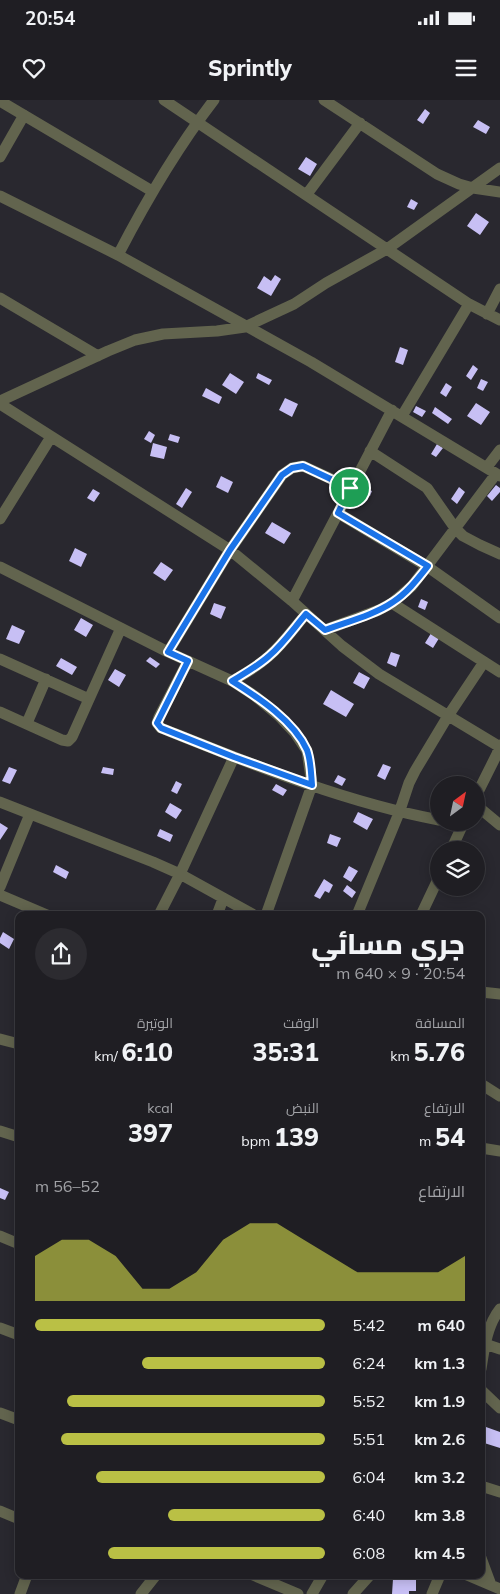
<!DOCTYPE html>
<html lang="ar">
<meta charset="utf-8">
<style>
body{margin:0;font-family:Mulish,Cairo,sans-serif;background:#2c2b30;color:#f1f3f6;direction:rtl;height:100vh;display:flex;flex-direction:column;font-size:19px;white-space:nowrap}
*{box-sizing:border-box;margin:0}
p{font-size:16px;color:#a1a2a6}
.icon{flex:none;width:28px;height:28px;fill:none;stroke:currentColor;stroke-width:2;stroke-linecap:round;stroke-linejoin:round}
.map{position:relative;flex:1;overflow:hidden;direction:ltr}
.drawer{position:absolute;left:15px;top:811px;width:470px;height:668px;display:flex;flex-direction:column;background:#1f1e23;border-radius:10px;box-shadow:0 2px 12px #0003,0 0 0 1px #3c3c41;direction:rtl}
.drawer>*{flex:none}
.needle{width:32px;rotate:33deg}
.tools{position:absolute;left:430px;top:676px;display:grid;gap:10px}
.tools a{display:grid;place-items:center;width:55px;height:55px;border-radius:50%;background:#1f1e23;box-shadow:0 2px 12px #0003,0 0 0 1px #3c3c41;font-size:25px}
.pin{position:absolute;display:grid;place-items:center;width:42px;height:42px;color:#fff;margin:-21px;border:2px solid #fff;border-radius:50%;box-shadow:0 1px 5px #0007}
.round{display:grid;place-items:center;flex:none;width:52px;height:52px;border-radius:26px;background:#2c2b30}
.overview{display:flex;align-items:center;justify-content:space-between;height:85px;padding:0 20px}
h1{font-size:28px;font-weight:800;line-height:38px}
.metrics{display:grid;grid-template-columns:repeat(3,1fr);gap:8px;height:85px;padding:5px 20px}
.metrics div{display:grid;align-content:center}
.metrics b{font-size:25px;font-weight:800}
.metrics small{font-size:14px;font-weight:400}
.metrics p{font-size:14px}
.chart{height:140px;padding:10px 20px}
.chart p{display:flex;justify-content:space-between}
.chart svg{width:100%;height:90px;margin-top:5px;fill:#bac045;opacity:.7}
ul{padding:0 20px;list-style:none;font-size:16px}
li{display:grid;grid-template-columns:80px 60px 1fr;align-items:center;height:38px}
li i{height:12px;border-radius:6px;background:#bac045}
.status{display:flex;justify-content:space-between;align-items:center;height:35px;padding:0 25px;background:#1f1e23;direction:ltr}
.status svg{height:14px;fill:currentColor}
header{display:flex;justify-content:space-between;align-items:center;height:65px;padding:0 20px;background:#1f1e23;font-size:22px;font-weight:800}
.map>svg:first-child{display:block}
</style>
<div class="status"><b>20:54</b><svg viewBox="0 0 49 12"><path d="M0 12V9h3v3zM5 12V6h3v6zM10 12V3h3v9zM15 12V0h3v12zM26 1h20v11H26zM47 4h2v5h-2z"/></svg></div>
<header><svg class="icon" aria-label="menu" viewBox="0 0 24 24"><path d="M4 6h16M4 12h16M4 18h16"/></svg>Sprintly<svg class="icon" aria-label="heart" viewBox="0 0 24 24"><path d="M12 20l-8-8c-3-5 5-10 8-4 3-6 11-1 8 4z"/></svg></header>
<div class="map">
<svg width="500" height="1494" viewBox="0 0 500 1494">
<rect width="100%" height="100%" fill="#29282f"/>
<path fill="#c7bff4" d="M425,9L430,13L423,24L417,20Z
M478,20L490,27L486,34L473,27Z
M306,57L317,64L310,76L298,69Z
M411,99L418,103L414,110L407,107Z
M476,113L489,122L480,135L467,126Z
M275,175L281,179L271,196L257,188L264,176L271,181Z
M400,247L408,250L403,265L395,262Z
M473,265L478,269L471,280L466,276Z
M230,273L244,282L236,294L222,285Z
M258,273L272,280L269,285L256,278Z
M481,279L488,282L483,291L477,288Z
M446,283L452,287L446,297L440,293Z
M206,288L222,297L219,304L202,296Z
M285,298L298,304L292,317L279,310Z
M476,303L490,312L481,325L467,316Z
M416,306L426,311L422,317L413,312Z
M435,307L452,319L448,324L432,313Z
M149,331L155,335L151,343L144,339Z
M170,334L180,337L178,343L168,340Z
M153,343L167,347L164,359L150,356Z
M437,344L443,348L436,357L431,354Z
M221,376L233,382L228,393L216,387Z
M496,385L500,388V392L492,401L487,396Z
M361,386L372,391L370,396L359,391Z
M459,387L465,392L457,404L451,399Z
M186,388L192,392L182,408L176,404Z
M93,389L100,393L94,402L87,398Z
M272,422L291,433L284,444L265,433Z
M75,448L87,454L81,467L69,461Z
M161,462L173,470L165,481L153,473Z
M421,499L428,502L425,510L418,507Z
M214,503L226,507L221,519L210,514Z
M81,518L93,525L86,537L74,530Z
M12,525L25,531L19,544L6,539Z
M433,530L441,535L433,548L425,543Z
M391,552L400,555L396,567L387,563Z
M150,557L160,564L156,568L146,561Z
M61,558L77,567L72,575L56,566Z
M115,569L126,575L119,587L108,580Z
M359,572L370,578L364,589L353,583Z
M331,590L354,604L346,617L323,604Z
M383,664L391,667L385,680L377,676Z
M9,667L17,670L10,684L2,681Z
M103,667L114,669L113,675L101,673Z
M338,675L346,679L342,686L334,682Z
M176,681L182,684L177,694L171,691Z
M276,684L287,690L283,696L272,690Z
M170,703L182,710L176,719L165,712Z
M358,712L373,719L367,730L353,722Z
M0,723L8,728L0,740Z
M160,729L173,735L170,742L157,736Z
M330,734L341,738L337,747L327,743Z
M56,765L69,772L66,779L53,772Z
M349,766L358,771L351,782L343,777Z
M324,779L333,785L329,793L325,791L320,799L314,796Z
M347,785L356,792L352,798L343,791Z
M3,832L14,839L9,849L0,843V838Z
M0,1088L9,1092L5,1100L0,1098Z
M486,1327L500,1332V1348L481,1342Z
M393,1479L416,1480V1491H409V1494H392Z"/>
<g fill="none" stroke-linecap="round" stroke-linejoin="round">
<path stroke="#62644e" stroke-width="11" d="M164,0L469,204L500,220
M324,0L437,74L459,84L473,88L500,92
M0,1L152,91
M0,57L24,15
M307,94L360,23
M0,96L118,155L311,262L500,376
M118,155C146,101 177,48 214,0
M0,198L98,256
M487,214L500,189
M0,301L108,251L135,240L163,234L217,231L245,227L266,217L294,204L326,183L387,149L500,68
M0,304L230,450L292,501L342,546L379,574L500,647
M402,316L469,204
M370,351L427,388L455,428L463,436L480,445L500,454
M487,367L500,350
M338,413L428,467L500,518
M0,419L51,337
M0,467L168,552L232,581L255,596L279,616L295,633L307,651L312,685L266,815
M292,501L392,310
M392,503L500,572
M325,530L379,510L392,503L412,486L496,374
M168,552L230,450L282,375L292,368L303,366L351,388
M0,559L89,599
M188,561L159,617L157,623L161,628C251,664 343,702 439,720
M232,581C245,574 258,566 269,556C283,544 294,528 306,514
M0,612L62,640L68,641L72,637L121,528
M27,623L46,579
M476,696L497,654L500,645
M0,702L153,762L180,774L254,815
M476,705L500,725
M451,750L464,722
M0,787L30,714
M0,795L47,815
M159,815L180,774L234,657
M217,815L223,799
M357,815L399,713L409,683L415,671L448,616L484,562
M421,815L439,777
M481,892L500,894
M0,939L19,944
M481,984L500,996
M0,1031L19,1037
M481,1048L500,1051
M0,1136L19,1144
M0,1228L19,1235
M485,1244L500,1249
M481,1269C484,1249 487,1225 500,1209
M481,1290L500,1308
M0,1313L19,1320
M481,1386L500,1392
M0,1411L19,1419
M481,1458L491,1485
M253,1475L298,1494
M467,1475L500,1489
M20,1494L27,1475
M141,1494L156,1475
M312,1494L323,1475
M353,1494L370,1475
M432,1494L440,1475"/>
</g>
<g fill="none" stroke-linecap="round" stroke-linejoin="round">
<defs>
<path id="route" d="M303,366L350,388L338,413L428,466C417,480 407,493 393,502C374,515 346,522 325,530L306,514C294,528 283,544 269,556C258,566 245,573 232,581C259,598 294,621 307,650C311,661 311,674 312,685L234,657L161,628L157,623L188,561L168,552L230,450L282,375L292,368Z"/>
</defs>
<use href="#route" stroke="#fff" stroke-width="10"/>
<use href="#route" stroke="#1a73e8" stroke-width="6"/>
</g>
</svg>
<div class="tools">
<a><svg class="needle" viewBox="-14 -14 28 28"><path d="M0-13l5 13h-10z" fill="#e53935"/><path d="M0 13l5-13h-10z" fill="#a1a2a6"/></svg></a>
<a><svg class="icon" aria-label="layers" viewBox="0 0 24 24"><path d="M12 4l9 5-9 5-9-5zM3 14l9 5 9-5"/></svg></a>
</div>
<div class="pin" style="left:350px;top:388px;background:#1e9e55"><svg class="icon" aria-label="arrive" viewBox="0 0 24 24"><path d="M6 21V4h12l-3 4 3 4H6"/></svg></div>
<section class="drawer">
<div class="overview"><div><h1>جري مسائي</h1><p>20:54 · 9 × 640 m</p></div><a class="round"><svg class="icon" aria-label="share" viewBox="0 0 24 24"><path d="M12 15V3M7 8l5-5 5 5M5 13v7h14v-7"/></svg></a></div>
<div class="metrics">
<div><p>المسافة</p><b>5.76<small> km</small></b></div>
<div><p>الوقت</p><b>35:31</b></div>
<div><p>الوتيرة</p><b>6:10<small> /km</small></b></div>
</div>
<div class="metrics">
<div><p>الارتفاع</p><b>54<small> m</small></b></div>
<div><p>النبض</p><b>139<small> bpm</small></b></div>
<div><p>kcal</p><b>397</b></div>
</div>
<div class="chart"><p><span>الارتفاع</span>52–56 m</p>
<svg viewBox="0 0 160 44" preserveAspectRatio="none"><path d="M0 44V22L10 14L20 14L30 22L40 38L50 38L60 30L70 14L80 6L90 6L100 14L110 22L120 30L130 30L140 30L150 30L160 22V44z"/></svg>
</div>
<ul>
<li><b>640 m</b>5:42<i style="width:100%"></i></li>
<li><b>1.3 km</b>6:24<i style="width:63%"></i></li>
<li><b>1.9 km</b>5:52<i style="width:89%"></i></li>
<li><b>2.6 km</b>5:51<i style="width:91%"></i></li>
<li><b>3.2 km</b>6:04<i style="width:79%"></i></li>
<li><b>3.8 km</b>6:40<i style="width:54%"></i></li>
<li><b>4.5 km</b>6:08<i style="width:75%"></i></li>
</ul>
</section>
</div>
